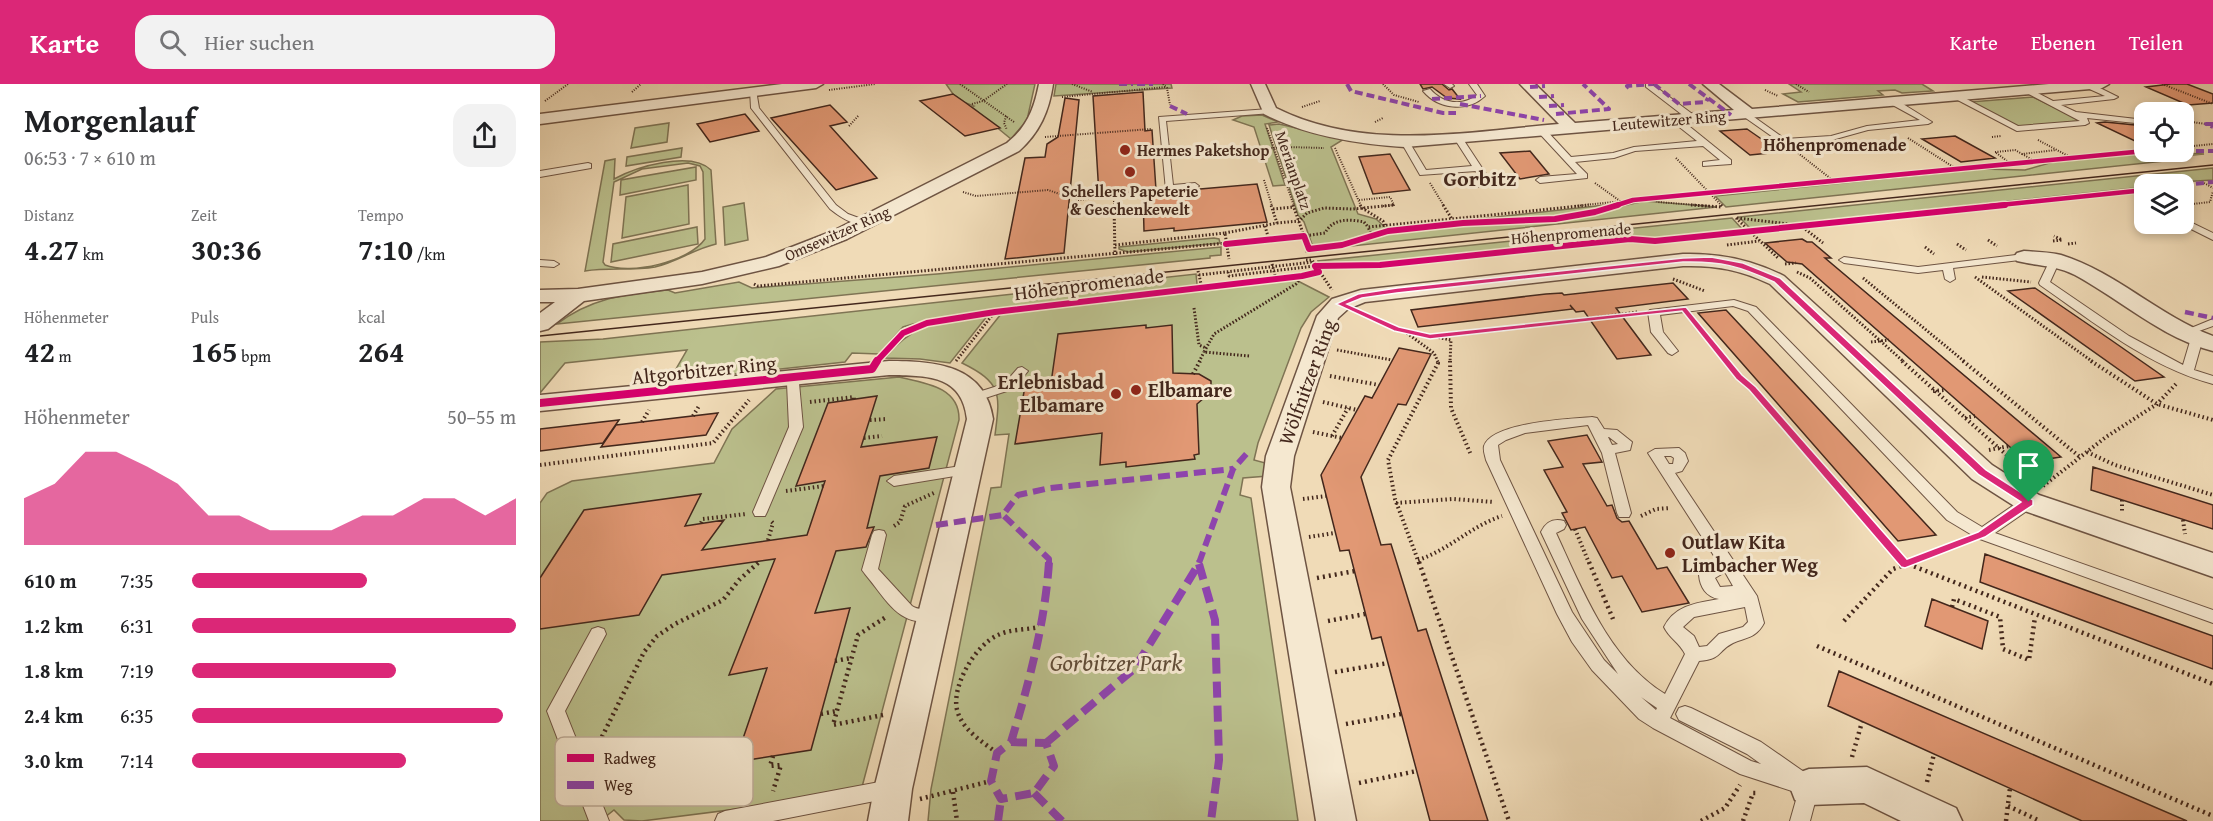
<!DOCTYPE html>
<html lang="de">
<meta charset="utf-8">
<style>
body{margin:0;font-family:"Gentium Book Plus",serif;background:#f2f2f2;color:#202124;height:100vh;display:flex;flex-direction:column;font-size:22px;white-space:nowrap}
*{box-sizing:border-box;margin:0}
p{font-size:20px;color:#757577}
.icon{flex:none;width:33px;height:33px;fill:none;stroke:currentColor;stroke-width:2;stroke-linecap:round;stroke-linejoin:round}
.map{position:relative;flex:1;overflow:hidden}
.drawer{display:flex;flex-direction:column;background:#fff;width:540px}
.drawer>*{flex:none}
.controls{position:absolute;left:1594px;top:18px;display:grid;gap:12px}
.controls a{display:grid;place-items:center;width:60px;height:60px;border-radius:12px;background:#fff;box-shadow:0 3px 9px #0003;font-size:30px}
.pin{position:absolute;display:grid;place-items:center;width:51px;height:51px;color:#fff;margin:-62px -26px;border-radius:50% 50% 50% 0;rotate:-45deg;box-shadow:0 0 6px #0007}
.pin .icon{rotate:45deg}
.round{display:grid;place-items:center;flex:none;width:63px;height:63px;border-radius:18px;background:#f2f2f2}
.head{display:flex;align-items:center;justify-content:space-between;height:102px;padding:0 24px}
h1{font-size:33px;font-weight:600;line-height:45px}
.figures{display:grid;grid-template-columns:repeat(3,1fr);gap:9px;height:102px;padding:6px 24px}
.figures div{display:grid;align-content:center}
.figures b{font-size:30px;font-weight:600}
.figures small{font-size:16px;font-weight:400}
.figures p{font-size:16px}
.chart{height:168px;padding:12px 24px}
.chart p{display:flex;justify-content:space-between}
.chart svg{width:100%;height:108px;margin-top:6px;fill:#db2777;opacity:.7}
ul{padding:0 24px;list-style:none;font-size:20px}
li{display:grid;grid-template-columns:96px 72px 1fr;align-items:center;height:45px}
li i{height:15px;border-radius:8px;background:#db2777}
header{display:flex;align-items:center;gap:36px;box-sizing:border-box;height:84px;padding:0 30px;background:#db2777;color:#fff}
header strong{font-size:28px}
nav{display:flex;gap:33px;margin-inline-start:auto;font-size:21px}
.search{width:420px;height:54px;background:#f2f2f2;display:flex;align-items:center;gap:15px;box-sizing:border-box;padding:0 21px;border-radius:18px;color:#757577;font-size:22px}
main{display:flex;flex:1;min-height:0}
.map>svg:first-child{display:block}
</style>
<header>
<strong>Karte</strong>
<div class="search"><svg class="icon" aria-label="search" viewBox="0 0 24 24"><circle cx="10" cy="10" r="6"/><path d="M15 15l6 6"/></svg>Hier suchen</div>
<nav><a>Karte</a><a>Ebenen</a><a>Teilen</a></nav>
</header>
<main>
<section class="drawer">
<div class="head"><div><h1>Morgenlauf</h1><p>06:53 · 7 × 610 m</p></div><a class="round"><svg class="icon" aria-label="share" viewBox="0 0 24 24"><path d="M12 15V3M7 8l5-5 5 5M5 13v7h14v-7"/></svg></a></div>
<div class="figures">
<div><p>Distanz</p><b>4.27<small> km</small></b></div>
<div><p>Zeit</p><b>30:36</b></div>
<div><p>Tempo</p><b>7:10<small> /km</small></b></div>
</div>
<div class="figures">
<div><p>Höhenmeter</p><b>42<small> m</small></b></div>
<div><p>Puls</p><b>165<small> bpm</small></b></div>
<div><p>kcal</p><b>264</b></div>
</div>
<div class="chart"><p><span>Höhenmeter</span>50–55 m</p>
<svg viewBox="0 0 160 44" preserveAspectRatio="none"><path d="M0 44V25L10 19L20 6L30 6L40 12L50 19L60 32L70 32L80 38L90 38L100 38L110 32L120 32L130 25L140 25L150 32L160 25V44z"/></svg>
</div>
<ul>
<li><b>610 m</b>7:35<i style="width:54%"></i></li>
<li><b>1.2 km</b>6:31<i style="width:100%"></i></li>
<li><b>1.8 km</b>7:19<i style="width:63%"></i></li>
<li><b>2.4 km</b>6:35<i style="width:96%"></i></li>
<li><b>3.0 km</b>7:14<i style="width:66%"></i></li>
</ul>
</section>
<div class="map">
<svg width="1673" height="737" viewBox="0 0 1673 737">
<rect width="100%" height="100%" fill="#f0dbb7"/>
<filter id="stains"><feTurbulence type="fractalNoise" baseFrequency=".00333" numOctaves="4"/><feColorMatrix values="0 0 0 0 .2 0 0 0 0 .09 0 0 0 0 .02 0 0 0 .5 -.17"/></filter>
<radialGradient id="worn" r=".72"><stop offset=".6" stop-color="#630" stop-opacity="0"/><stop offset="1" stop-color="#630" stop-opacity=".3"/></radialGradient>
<path fill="#bbc08d" stroke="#7f7454" stroke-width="1.5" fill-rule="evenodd" d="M406,0H495L487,36L471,55L432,23L434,22L426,19L413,10Z
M516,0H631L632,4L514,12Z
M1249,0H1382L1393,7L1362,9L1355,6L1338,7L1343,11L1258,18L1243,10L1261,8Z
M1493,13L1533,32L1538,37L1479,44L1430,18Z
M722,31L738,38L725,40L745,101L733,102L714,43L693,36L702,32Z
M129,39L127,58L91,64L95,44Z
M739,40L804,55L791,63L818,130L836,135L846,144L907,140L847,146L849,148L924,141L1016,136L1105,117L1177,123L774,166L764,138L758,131L729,41Z
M142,64L141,73L86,82L87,73Z
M1616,68L1664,70L1641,72L1644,75L1186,123L1175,112L1440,85L1485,86L1513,78Z
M75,75L74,95C96,83 151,66 171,86L176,160C154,165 137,178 115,183C91,187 68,183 45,187L65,77ZM148,79L160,82L163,88L165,155C149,178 91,191 65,181L63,178L74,98L102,85Z
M156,83V96L80,111L81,96Z
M1673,84V96L1605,100V103L1210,144L1199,133Z
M148,101L149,140L82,154L86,113Z
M204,119L208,156L185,161L183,123Z
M1074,120C1027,135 970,142 920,137Z
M1192,134L1202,145L1113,155L1089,154L839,179H779L778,177Z
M157,143L158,160L71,178L73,160Z
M674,154L679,155L680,159L588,168L579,165V163Z
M681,163V171L670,172V174L17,240C53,213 84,211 128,206L135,209L199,198L212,204L397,190Z
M656,190L657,200L653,203L452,226L373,240L363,243L339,270L312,269L305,278L129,297L147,266L25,279L0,309V258L63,255Z
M754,195L789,213L771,228L761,244L718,359L714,376L729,380L728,392L703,394L700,411L711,414L758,737H388L391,705L451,404L461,403L469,350L455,351C460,311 463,299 422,279L461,230Z
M448,231L410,279L380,275L345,274C377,235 402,238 448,231Z
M359,293C385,299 420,303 419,336L322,703L229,721L102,737L84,736L74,726L60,737H0V419L7,409L32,397L174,379L192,345L236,305Z"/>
<path fill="#e19874" stroke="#43271c" stroke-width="1.5" d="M880,0H902L909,6L912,5L920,15L907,14L892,3L883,5Z
M1631,0H1647L1673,10V19L1648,21L1606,3Z
M603,8L605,47L612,46L616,106L559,111L553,12Z
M413,10L426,19L460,44L425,52L380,17Z
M525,14L539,16L524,169L465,175L485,74L505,73L507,60L518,53Z
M290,21L307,38L290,42L337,94L296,106L231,34Z
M205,30L219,47L170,58L157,40Z
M1565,38L1605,42V56L1595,57L1557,39Z
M1207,45L1220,54L1239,68L1210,71L1180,47Z
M1415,52L1455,74L1421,78L1382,55Z
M990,67L1009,90L980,95L960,69Z
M850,70L870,106L833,110L819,73Z
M717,100L727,138L634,147V144L604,147L603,110Z
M1262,155L1267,158H1272L1291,174H1285L1521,373L1487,378L1262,180L1247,178L1225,159Z
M1133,199L1148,215L1076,224L1111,271L1077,275L1044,227L1036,228L1030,221L1033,225L878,243L871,226L1006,210L1022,209L1024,211Z
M1495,204L1571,256L1624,293L1595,297L1468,207Z
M1186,226L1317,366L1396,451L1358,457L1158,229Z
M606,241V244L632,241L633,289L659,290L671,297V308L657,320L659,370L654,371L655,375L586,383V378L560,381L562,349L475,360L485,302L511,299L518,250Z
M859,264L891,270L866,321L858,320L821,393L841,461L851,460L878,547L886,545L948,737H890L841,553L832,555L809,466L800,467L781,391L825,312L832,314Z
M337,312L321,363L397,353L389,384L340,392L327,444L334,443L326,463L296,467L275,529L310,524L271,666L195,678L227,584L189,591L235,475L122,491L99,531L0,545V494L44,426L161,410L145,442L184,436L162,466L267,451L285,397L256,402L288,319Z
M178,329L166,351L61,363L76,341Z
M79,336L63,359L0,367V345Z
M1047,351L1062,378L1043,380L1067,422L1072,421L1077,434L1082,438L1089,437L1117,485L1127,483L1149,519L1102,528L1082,492L1072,494L1045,443L1031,446L1022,429L1027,428L1004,386L1023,383L1008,357Z
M1553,383L1673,421V445L1551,406Z
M1445,470L1673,552V585L1440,498Z
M1392,515L1448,537L1442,565L1385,542Z
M1299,587L1647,737H1542L1288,622Z"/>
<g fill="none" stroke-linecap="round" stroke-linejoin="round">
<defs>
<path id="lane" d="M904,0H912L914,2L910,4Z
M929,0H937L945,12C927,29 898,25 883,7L890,5C902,19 921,23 937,11Z
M1106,0H1112L1155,32V36H1149L1106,3Z
M1545,0H1552L1578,13L1574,15L1521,21L1536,28L1605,36V40L1547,34L1549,39L1545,41L1477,47L1410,12L1417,10L1478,42L1540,37L1481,6L1488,4L1513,17L1565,12L1545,3Z
M210,6H216L219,24L296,121L308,130L327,137V141C314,142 300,133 290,125L211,24Z
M1349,15H1355L1392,38L1388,40L1328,46L1292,56L1243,60L1200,30L1207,28L1245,55L1291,52L1327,42L1380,36L1349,19Z
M729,25H732V29L626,37L633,101L655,99L659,102L655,105L626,106L619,33Z
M1133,34H1139L1191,76V80L1163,82V78L1180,76L1163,62L1095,67L1074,74L1035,78L1047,90V94L1000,99L996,96L1000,93L1037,90L999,49V45H1005L1031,73L1073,69L1094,63L1157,57L1133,38Z
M915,52H921L948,93L939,103L932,101L939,93L936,87L880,91L861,58L868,56L886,86L932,82L914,54Z
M48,79L51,80V84L0,93V87Z
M1644,135L1673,149V156L1641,140H1644Z
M1484,170L1489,173L1488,175L1413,184L1415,195L1410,198L1405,195L1403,186L1378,189L1304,179L1299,176L1304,173L1378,183Z
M1515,173L1520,176L1510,198L1589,252L1643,281L1651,254L1653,252H1661L1663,254L1654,286L1673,292V300C1609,283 1555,239 1500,201L1499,199L1510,176Z
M0,176L14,177L19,180L14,183L0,182Z
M1194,216L1216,223L1417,428L1442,443L1484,414H1494L1496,418L1494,422L1455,449L1673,526V539L1437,454L1407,436L1208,227L1193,222L1120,231L1123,248L1138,267L1132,271L1128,269L1111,248L1108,228L1110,226Z
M1673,235V242L1645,252L1639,249Z
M482,283L488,287L473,305L436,317L430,313L432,310L464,300L478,284Z
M256,289L262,293L259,299L263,343L227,428L225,432H215L213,428L249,343L247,299L252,290Z
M1052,333L1057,334L1064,345L1077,346L1092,358L1090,366L1075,369L1091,429L1089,433H1079L1077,429L1062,369L1048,341L985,349L966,356L958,361L960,376L1032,528L1064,576L1078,590L1042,535L1001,448C1006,438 1013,434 1024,437L1026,441L1024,445L1016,449C1042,505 1069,576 1125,610L1145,570C1140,559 1129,554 1124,543C1135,521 1157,519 1179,515C1166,513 1160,503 1159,491L1161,487L1178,478L1108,369L1115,365L1139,364L1145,369L1148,377L1142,387L1135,389L1217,512L1224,539C1216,554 1207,553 1193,559C1177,567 1183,575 1159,577L1130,634L1211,677L1221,680L1207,670L1139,636L1136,630L1139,624L1145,622L1151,624L1221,658L1267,690L1269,694L1276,697L1279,703L1270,737H1250L1258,709L1200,690L1113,644L1099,635L1052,586L1032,558L1017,530L946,376C945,371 943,367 944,362C952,338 1030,335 1052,333ZM1068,353H1069L1078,360L1072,361ZM1124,372H1131L1134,374L1133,380H1129ZM1185,488L1193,502L1180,503L1175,494ZM1205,523L1208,538L1203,543L1179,550L1167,562L1159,563L1154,552L1143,543L1154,533ZM1101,613L1117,624L1116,626Z
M428,381L433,383L435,386L433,389L354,402L347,397L354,392Z
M339,446L344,447L346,451L338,485L372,522C380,528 390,522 400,525L402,530L400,535C360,547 347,516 325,490L322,486L332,451L334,447Z
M58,543L64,545L66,550L25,627L69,737H49L7,627L52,545Z
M350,696L357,699L360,705L357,711L350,714L233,737H175L178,730L185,727Z"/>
<path id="street" d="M242,0H283L276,4L0,40V30Z
M499,0H513C509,27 500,48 479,67L307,155L239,182L162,200L44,217L8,245L0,247V229L15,218H0V206L38,205L162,188L226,173L293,147L467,59C487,43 494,25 499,0Z
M711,0H725L736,24C824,68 925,48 1019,40L980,0H995L1035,39L1194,26L1163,0H1179L1212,25L1509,0H1569L1562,4L865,63C817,60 767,52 724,30Z
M1484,167C1496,168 1509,168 1521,171C1576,188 1619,232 1673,252V267C1622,254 1581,216 1535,191C1516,181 1497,182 1477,177L1474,173L1477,169Z
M1143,170C1179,169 1212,176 1244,192L1452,381L1499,411L1673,469V493L1479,425L1432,395L1230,200C1201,186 1175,181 1143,182L825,218L808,225L798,234L754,372L750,403L816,737H776L722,403L726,372L777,232L792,215L821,206Z
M349,277C395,277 445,281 453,335L372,705L368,737H328L334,705L427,335C422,290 386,292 349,291L0,327V311Z
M1327,683L1416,724L1422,737H1361L1324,719L1269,721L1255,716L1250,703L1255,690L1269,685Z"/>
</defs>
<use href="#lane" stroke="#6e5443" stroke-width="2"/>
<use href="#street" stroke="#6e5443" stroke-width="3"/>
<path stroke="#43271c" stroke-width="2" stroke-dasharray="1 1.5" stroke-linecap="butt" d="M420,0L474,38
M532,0L553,8
M623,0L627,4L630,21
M843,0L854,11L879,18
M1256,0L1269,8
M1622,0L1673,20
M289,6L335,0
M1225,6L1238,12
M92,8L101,0
M522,13L626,3
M5,17L28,0
M432,20L443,17L467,0
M762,23L780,17
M466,32L464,39L467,46
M1644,37L1666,40
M835,38L843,34
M309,42L319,31
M727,44L754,122
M505,53L611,45
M1452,53L1461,52
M1368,54L1418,86
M1498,56L1532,74
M1644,63L1673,60
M795,64L821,122
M1258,69L1295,98
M1482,70L1496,78
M639,72L746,63L784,64
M1136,74L1182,122
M1471,80L1455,68L1475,66L1482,70L1516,66
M724,96L732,122
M890,99L904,122
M1055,99L1080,117
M1664,99L1673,104
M423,108L436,112L508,106L537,116L617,108
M574,112V122
M1115,115L1117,118L1170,122
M819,116L850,113L854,121L843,122
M1644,121L1670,118L1673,107
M1035,122L1093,116"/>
<path stroke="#43271c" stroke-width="3" stroke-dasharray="1.5 2" stroke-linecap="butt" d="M574,121L575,171
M753,121L764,152L785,149C793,134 809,135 824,138L828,143
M820,121L822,124L843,137L845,142
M903,121L912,135
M1151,121L1182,123
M1181,121L1183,123
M1644,121H1648
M733,125L754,123
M1196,134L1239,175
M1197,134L1249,140
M902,136L1049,121
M909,137L923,139
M737,139L759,137L767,129L784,124L813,125L854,121
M1260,141L1283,159
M725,142L729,156
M685,149L737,139L731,121
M832,152L828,143L902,136
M1448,156L1457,162
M1513,157L1522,156L1514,152
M1417,160L1426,166
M1528,160L1536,159
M575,161L685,149L689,175
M1187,161L1219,157
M1385,163L1394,170
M766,176H772L792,206
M732,180L736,195
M1245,180L1256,179
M658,187L662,204
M688,188L689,192L775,182L840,181L1090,155L1115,157L1324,134
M1257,188L1270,194L1364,278
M659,191L773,178
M1435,193L1553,278
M1442,193L1491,198
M1323,194L1425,278
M1133,195L1165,207
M214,200L218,202L764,152L769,167H764
M654,224L659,261L666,264
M822,230L857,245L911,256L910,278
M1153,237L1187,278
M864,247L894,269L898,278
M894,251L983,243L1098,228
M1331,258L1349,256
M797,266L852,276
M346,267L363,249L387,239L455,228L762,192L779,188
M709,272L664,268L674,250L756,200L761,193
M416,277L454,229
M659,278L664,268"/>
<path stroke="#43271c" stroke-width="4" stroke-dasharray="1.5 3" stroke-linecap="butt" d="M910,277L911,324L931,371
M1186,277L1364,479
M1362,277L1481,384
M1423,277L1540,373
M1551,277L1617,320L1673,336
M653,290L660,277
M790,292L839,301
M1393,307L1405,306
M270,318L314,313V315
M783,318L817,326
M153,332L159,322
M1425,334L1435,332
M330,336L347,335
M102,338L109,326
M773,348L802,354
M792,352L808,324
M324,354L342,352
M1449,366L1469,362
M1547,368L1575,381L1673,411
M0,381L173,359L209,316
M1503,402L1566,353L1617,320L1637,299
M246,407L284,402
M763,415L786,412
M1582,416V427
M856,419L913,415L954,418
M1101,432L1116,425L1130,424
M1643,436L1645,450
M161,439L163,435L206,430
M354,442L360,438L365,422L396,408
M1035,445L1049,479
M769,453L795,449
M228,456L233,439L231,437
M878,476C909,466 931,442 962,432
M879,479L855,415L848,376L898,279L897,277
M1368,479L1423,458"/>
<path stroke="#43271c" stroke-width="4.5" stroke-dasharray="2 4" stroke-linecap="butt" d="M879,478L969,737
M1049,478L1073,535
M1363,478L1673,600
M777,494L815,487
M1412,523L1414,515L1460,533L1463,565L1489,576L1495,533
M788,537L825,530
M1304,537L1353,485L1372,478
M1277,562L1673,732
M295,577L311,574
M795,588L848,579
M281,630L297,627
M343,631L293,641L318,551L346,533
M806,640L861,630
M54,669L104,568L117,552L135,540L183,516L199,496L219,478
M457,669C443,658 424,647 418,629C409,605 435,561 458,551C470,545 486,546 499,543
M233,672L230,682L241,681L233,707
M1312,673L1322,638
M1387,698L1394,670
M819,699L877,687
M413,708L417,737
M380,715L451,697
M1468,722L1500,737
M1161,737L1185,724L1200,701
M1203,737L1213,709H1218
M1466,737L1470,704"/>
<use href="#lane" fill="#f5e8d0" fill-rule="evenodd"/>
<use href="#street" fill="#f5e8d0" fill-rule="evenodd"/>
<path stroke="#43271c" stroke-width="1.5" d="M0,252L1673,81"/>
<path stroke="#8e44ad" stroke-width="4" stroke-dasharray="8 4" stroke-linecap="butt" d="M579,0H593
M597,0H613
M807,0L811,7L903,29H916
M1114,0L1139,20L1166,18L1168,14
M1149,0L1191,31
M990,3L1005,2
M1089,4L1087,2L1113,0
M999,13L1014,12
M892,15L941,12
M920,20L1004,36
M630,22L647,30
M1009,22L1024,21
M1016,30L1069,25L1043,0
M1673,40H1666L1673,43
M1644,67H1673
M1644,101L1673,98"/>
<path stroke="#8e44ad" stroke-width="4.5" stroke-dasharray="9 4.5" stroke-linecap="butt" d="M1645,228L1673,234"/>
<path stroke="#8e44ad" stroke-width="6" stroke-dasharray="12 6" stroke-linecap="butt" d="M396,441L463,431
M509,479V475L463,431L478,411L510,404L693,385
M659,479L693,385L709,367"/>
<path stroke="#8e44ad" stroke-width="8" stroke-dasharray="16 8" stroke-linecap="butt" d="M659,480L675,536L679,676L671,737
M471,658C489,599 505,539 509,478
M471,658L506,659L514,682L494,709L461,715L451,697L457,669Z
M506,659L595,584L660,478
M494,709L522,737
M458,737L461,715"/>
<defs>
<path id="cycleway-far2" d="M1074,122L1093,116L1605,67
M1450,122L1605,106"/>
<path id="cycleway-far1" d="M686,160L764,152L769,165L802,161L848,147L923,139L1015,135L1055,128L1078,121
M775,182L840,181L1090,155L1115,157L1465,121
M336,278L363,249L387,239L455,228L762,192L779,188L775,182"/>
<path id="cycleway" d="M0,319L332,285L337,277"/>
</defs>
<use href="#cycleway-far2" stroke="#f5e8d0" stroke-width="7"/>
<use href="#cycleway-far1" stroke="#f5e8d0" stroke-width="9"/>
<use href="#cycleway" stroke="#f5e8d0" stroke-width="11"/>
<use href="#cycleway-far2" stroke="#d6006c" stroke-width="4.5"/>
<use href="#cycleway-far1" stroke="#d6006c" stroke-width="6"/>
<use href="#cycleway" stroke="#d6006c" stroke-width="8"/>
</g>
<path fill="#db2777" stroke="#fff" stroke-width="1.5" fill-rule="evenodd" d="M1171,173L1203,179L1240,194L1446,386L1493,416V421L1445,453L1365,484L1361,483L1209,306L1196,295L1142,227L890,255L854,247L796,220L818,210L857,204L1143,174ZM1143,178C1181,177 1199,182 1234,198L1439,391L1481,418L1438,448L1367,475L1216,303L1202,291L1146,223L890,250L859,243L807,220L822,214L857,209Z"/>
<g fill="#8f2418" stroke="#f5e8d0" stroke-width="2">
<circle cx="585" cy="66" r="6"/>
<circle cx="590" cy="88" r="6"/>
<circle cx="596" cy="306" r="6"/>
<circle cx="576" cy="310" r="6"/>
<circle cx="1130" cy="469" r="6"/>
</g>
<g text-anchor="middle" stroke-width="6" stroke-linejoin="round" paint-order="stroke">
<g font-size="16" fill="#43271c" stroke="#f5e8d0">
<text transform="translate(1129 36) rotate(-5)" y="6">Leutewitzer Ring</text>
<text transform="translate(754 86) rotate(71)" y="6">Merianplatz</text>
<text transform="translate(297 149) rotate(-24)" y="6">Omsewitzer Ring</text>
<text transform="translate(1031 149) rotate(-5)" y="6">Höhenpromenade</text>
</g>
<g font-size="16" font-weight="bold" fill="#43271c" stroke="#f5e8d0" text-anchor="start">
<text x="597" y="72">Hermes Paketshop</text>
<text x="590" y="113" text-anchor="middle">Schellers Papeterie<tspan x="590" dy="18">&amp; Geschenkewelt</tspan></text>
</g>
<g font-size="18" font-weight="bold" fill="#43271c" stroke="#f5e8d0">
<text x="1295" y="67">Höhenpromenade</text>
</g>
<g font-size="20" fill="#43271c" stroke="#f5e8d0">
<text transform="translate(549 200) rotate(-7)" y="7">Höhenpromenade</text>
<text transform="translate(164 286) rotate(-6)" y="7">Altgorbitzer Ring</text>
<text transform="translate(767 298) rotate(-70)" y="7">Wölfnitzer Ring</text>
</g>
<g font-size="20" font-weight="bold" fill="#43271c" stroke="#f5e8d0" text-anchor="start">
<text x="564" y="305" text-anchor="end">Erlebnisbad<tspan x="564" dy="23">Elbamare</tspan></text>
<text x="608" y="313">Elbamare</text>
<text x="1142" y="465">Outlaw Kita<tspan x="1142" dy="23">Limbacher Weg</tspan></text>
</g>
<g font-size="22" font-weight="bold" fill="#43271c" stroke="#f5e8d0">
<text x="940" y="102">Gorbitz</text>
</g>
<g font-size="24" font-style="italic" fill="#614d38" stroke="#f5e8d0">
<text x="576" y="587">Gorbitzer Park</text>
</g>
</g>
<rect x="15" y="653" width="198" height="69" rx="9" fill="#f5e8d0" stroke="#c0ae9a" stroke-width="1.5"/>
<rect x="27" y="670" width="27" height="8" fill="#d6006c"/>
<rect x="27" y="697" width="27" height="8" fill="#8e44ad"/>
<g font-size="16" fill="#43271c">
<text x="64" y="680">Radweg</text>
<text x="64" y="707">Weg</text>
</g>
<rect width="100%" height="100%" filter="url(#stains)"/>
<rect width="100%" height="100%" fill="url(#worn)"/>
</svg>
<div class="controls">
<a><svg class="icon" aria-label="locate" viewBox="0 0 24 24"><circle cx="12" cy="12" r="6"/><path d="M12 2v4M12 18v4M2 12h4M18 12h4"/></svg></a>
<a><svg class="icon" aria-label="layers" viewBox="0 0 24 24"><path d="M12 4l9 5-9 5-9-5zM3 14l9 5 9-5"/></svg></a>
</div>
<div class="pin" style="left:1489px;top:418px;background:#1e9e55"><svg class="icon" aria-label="arrive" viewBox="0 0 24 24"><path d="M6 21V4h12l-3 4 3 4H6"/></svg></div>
</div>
</main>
